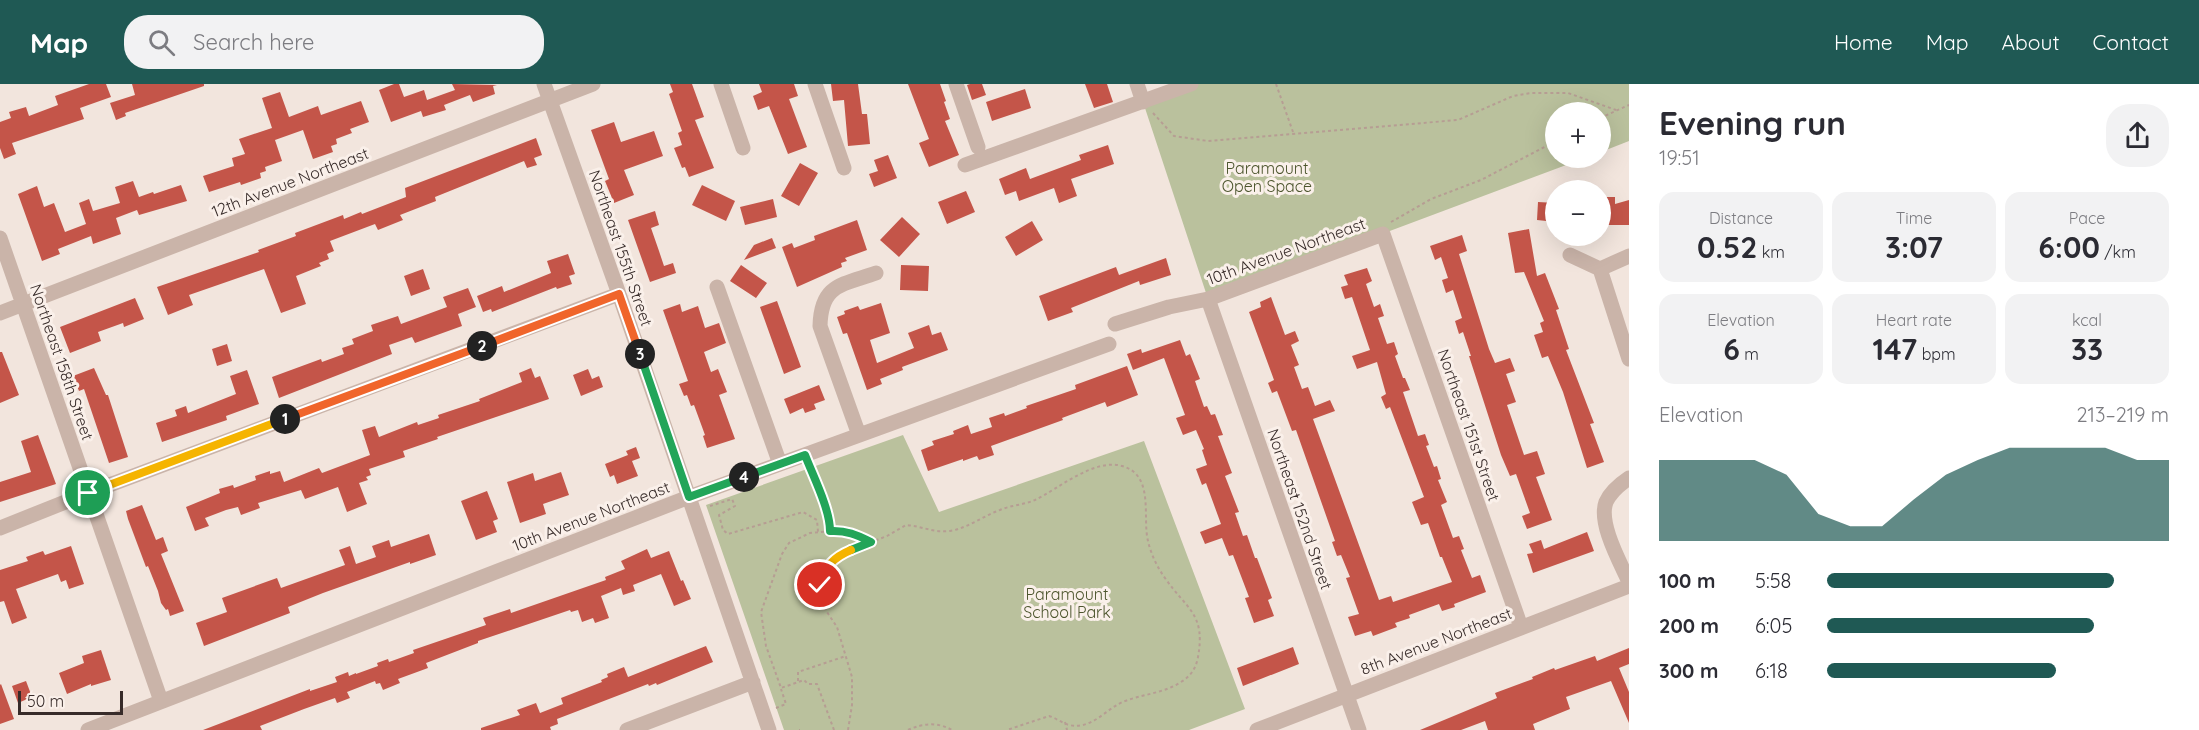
<!DOCTYPE html>
<meta charset="utf-8">
<style>
body{margin:0;font-family:Quicksand,sans-serif;background:#f2f2f3;color:#2b2b33;height:100vh;display:flex;flex-direction:column;font-size:22px;white-space:nowrap}
*{box-sizing:border-box;margin:0}
p{font-size:20px;color:#7c7c81}
.icon{flex:none;width:33px;height:33px;fill:none;stroke:currentColor;stroke-width:2;stroke-linecap:round;stroke-linejoin:round}
.map{position:relative;flex:1;overflow:hidden}
.drawer{display:flex;flex-direction:column;background:#fff;width:570px}
.drawer>*{flex:none}
.tools{position:absolute;left:1545px;top:18px;display:grid;gap:12px}
.tools a{display:grid;place-items:center;width:66px;height:66px;border-radius:50%;background:#fff;box-shadow:0 6px 24px #0002;font-size:30px}
.scale{position:absolute;left:18px;bottom:15px;width:105px;box-sizing:border-box;padding-left:6px;border:3px solid #372b29;border-top:0;font-size:16px;line-height:21px;white-space:nowrap;color:#372b29;-webkit-text-stroke:4px #faf0ea;paint-order:stroke}
.pin{position:absolute;display:grid;place-items:center;width:51px;height:51px;color:#fff;margin:-26px;border:3px solid #fff;border-radius:50%;box-shadow:0 2px 6px #0007}
.km{position:absolute;width:30px;height:30px;margin:-15px;border-radius:50%;background:#222;color:#fff;font-size:16px;line-height:30px;text-align:center}
.round{display:grid;place-items:center;flex:none;width:63px;height:63px;border-radius:24px;background:#f2f2f3}
.head{display:flex;align-items:center;justify-content:space-between;height:102px;padding:0 30px}
h1{font-size:33px;font-weight:700;line-height:45px}
.stats{display:grid;grid-template-columns:repeat(3,1fr);gap:9px;height:102px;padding:6px 30px}
.stats div{display:grid;align-content:center;border-radius:15px;background:#f2f2f3;text-align:center}
.stats b{font-size:30px;font-weight:700}
.stats small{font-size:16px;font-weight:400}
.stats p{font-size:16px}
.chart{height:168px;padding:12px 30px}
.chart p{display:flex;justify-content:space-between}
.chart svg{width:100%;height:108px;margin-top:6px;fill:#1f5954;opacity:.7}
ul{padding:0 30px;list-style:none;font-size:20px}
li{display:grid;grid-template-columns:96px 72px 1fr;align-items:center;height:45px}
li i{height:15px;border-radius:8px;background:#1f5954}
header{display:flex;align-items:center;gap:36px;box-sizing:border-box;height:84px;padding:0 30px;background:#1f5954;color:#fff}
header strong{font-size:28px}
nav{display:flex;gap:33px;margin-inline-start:auto;font-size:21px}
.search{width:420px;height:54px;background:#f2f2f3;display:flex;align-items:center;gap:15px;box-sizing:border-box;padding:0 21px;border-radius:24px;color:#7c7c81;font-size:22px}
main{display:flex;flex:1;min-height:0}
.map>svg:first-child{display:block}
</style>
<header>
<strong>Map</strong>
<div class="search"><svg class="icon" aria-label="search" viewBox="0 0 24 24"><circle cx="10" cy="10" r="6"/><path d="M15 15l6 6"/></svg>Search here</div>
<nav><a>Home</a><a>Map</a><a>About</a><a>Contact</a></nav>
</header>
<main>
<div class="map">
<svg width="1629" height="646" viewBox="0 0 1629 646">
<rect width="100%" height="100%" fill="#f2e5dd"/>
<path fill="#bac19d" d="M1191,0H1629V57L1601,68L1600,28H1556V74H1585L1208,215L1143,18Z
M903,351L939,428L1144,357L1245,625L1189,646H784L706,421Z"/>
<path fill="#c45549" d="M89,0H106L111,13L80,24L84,35L12,59L16,70L4,75L0,64V38L11,34L9,28L26,23L29,32L58,21L55,12Z
M132,0H204V2L125,29L126,32L116,36L110,19L135,11Z
M394,0H399L404,13L424,6L427,16L455,6L452,0L497,1L493,2L495,10L473,18L470,11L444,21L446,26L423,33L421,27L391,38L379,6Z
M670,0H692L704,33L695,36L714,84L689,93L685,83L682,84L674,64L682,61L678,49L682,47L669,10L673,8Z
M759,0H794L798,12L789,15L807,63L788,70L769,22L758,26L753,12L762,8Z
M831,0H858L862,30H867L870,60L848,62L844,16L833,17Z
M908,0H940L946,17L944,18L950,35L945,37L959,71L929,83L919,59L929,55Z
M970,0H982L986,11L972,16L967,1Z
M1085,0H1107L1113,18L1094,24Z
M1025,5L1031,24L992,37L986,18Z
M280,8L289,33L318,22L321,31L361,17L369,38L350,45L352,49L336,55L337,60L331,62L333,68L313,75L303,46L275,56L282,77L265,83L266,87L260,89L261,94L241,101L240,98L209,108L203,92L234,82L232,74L245,70L239,55L272,44L262,14Z
M614,38L621,58L654,47L663,72L624,86L634,111L614,119L605,97L609,95L591,46Z
M536,54L542,71L534,74L537,81L527,84L524,77L435,113L436,117L400,131L403,136L378,146L375,140L330,157L334,167L327,170L329,175L319,179L321,182L296,192L306,220L281,229L264,185L189,211L193,221L168,231L157,203L259,168L258,166L296,152L295,149L343,131L344,135L361,128L362,130L406,113L405,104Z
M1108,61L1114,80L1071,95L1077,112L1059,119L1054,104L1019,117L1016,107L1005,111L999,95L1026,84L1030,95L1081,76L1079,71Z
M888,71L897,94L874,103L869,90L878,87L874,76Z
M800,79L818,89L799,122L781,112Z
M133,97L139,113L153,108L154,110L181,101L187,117L139,131L137,126L116,134L121,150L93,160L91,152L58,165L60,170L42,177L18,110L37,102L44,123L54,119L65,148L86,140L79,119L89,115L93,127L120,119L115,103Z
M702,101L735,117L726,137L692,121Z
M966,107L975,128L947,140L938,118Z
M1600,113H1615V120L1629,116V141H1600Z
M773,115L777,133L745,141L740,123Z
M1538,118L1556,119V138L1537,136Z
M655,127L659,141L651,144L659,167L664,182L673,179L676,189L650,198L628,136Z
M902,133L920,150L899,173L880,156Z
M857,136L867,166L845,174L847,177L841,179L842,183L797,203L782,163L792,159L794,164L815,156L814,152Z
M1032,137L1043,156L1016,172L1005,153Z
M1529,145L1537,192L1545,189L1559,225L1556,226L1569,265L1566,266L1594,339L1590,340L1604,378L1587,384L1563,308L1548,272L1542,274L1534,251L1543,248L1540,239L1544,237L1524,188L1515,189L1508,149Z
M1462,151L1467,167L1459,170L1489,265L1495,279L1510,274L1515,287L1506,290L1516,318L1507,321L1524,371L1537,367L1545,390L1536,393L1552,436L1527,445L1522,432L1530,429L1516,390L1510,392L1501,371L1469,272H1471L1463,248L1459,250L1455,237L1462,234L1453,206L1446,209L1442,196L1448,194L1441,173L1435,176L1430,162Z
M772,154L776,164L744,176L754,161Z
M568,170L575,190L569,192L572,200L557,205L556,203L492,228L491,225L483,228L477,212L502,202L504,208L551,189L547,177Z
M1166,174L1171,191L1140,201L1139,197L1071,224L1073,228L1048,237L1039,212L1116,183L1119,191Z
M741,181L767,199L756,214L730,197Z
M901,181L929,182L928,207L900,206Z
M1367,184L1372,197L1366,200L1374,223L1380,220L1384,232L1378,234L1387,260L1394,258L1398,270L1395,272L1403,294H1405L1410,306L1403,308L1418,352L1425,350L1429,361L1426,362L1434,383L1437,382L1441,395L1438,396L1447,418L1441,421L1453,454L1459,452L1464,465L1461,466L1472,494L1480,491L1486,508L1454,520L1455,523L1442,527L1439,520L1409,531L1410,534L1395,539L1397,543L1373,552L1371,547L1355,552L1348,533L1359,530L1346,494L1350,493L1341,471L1337,472L1332,458L1335,457L1296,346L1292,347L1277,307L1272,309L1268,299L1274,296L1249,228L1261,223L1260,218L1271,213L1285,251L1295,247L1299,257L1291,261L1299,281L1294,283L1302,305L1308,303L1315,322L1330,316L1335,327L1313,335L1379,516L1391,512L1393,518L1452,498L1442,473H1440L1428,439L1421,441L1412,418L1424,413L1390,323L1386,325L1381,313L1386,310L1377,278L1357,285L1352,272L1370,266L1352,213L1345,215L1341,203L1348,201L1344,191Z
M423,185L430,205L411,212L404,192Z
M468,204L476,223L458,230L462,242L415,259L412,253L389,261L392,270L279,314L272,293L321,275L322,278L344,270L342,264L354,260L352,255L373,247L371,241L398,232L401,240L447,223L443,213Z
M135,214L144,235L124,243L123,239L98,248L101,257L70,269L60,243Z
M777,217L801,283L784,290L760,223Z
M881,219L890,249L870,256L877,279L914,264L908,249L929,241L932,251L941,248L948,266L902,283L903,286L880,295L882,300L867,306L847,249L843,250L837,233L845,230L844,227L858,222L860,226Z
M680,220L682,228L698,222L705,244L719,239L726,259L704,268L711,288L718,285L727,308L719,311L735,355L707,364L703,352L705,351L694,321L691,322L687,311L684,312L679,300L688,297L663,226Z
M1180,256L1186,272L1190,270L1200,295L1195,297L1204,323L1207,322L1211,331L1215,330L1223,351L1218,352L1232,389L1225,392L1239,428L1235,429L1243,452L1247,451L1255,474H1257L1272,514L1268,516L1274,532L1254,539L1245,514L1249,513L1233,471L1229,472L1222,454L1205,460L1200,448L1221,440L1206,399L1202,401L1196,385L1207,381L1202,366L1204,365L1196,346L1183,351L1176,334L1185,331L1164,274L1133,286L1127,270L1141,265L1142,269Z
M227,260L232,277L217,282L212,265Z
M0,268H2L19,311L0,319Z
M1127,282L1138,311L1107,323L1105,318L1062,334L1063,336L991,362L994,371L979,376L977,372L963,377V375L928,387L921,366L934,361L932,357L954,350L953,347L968,341L971,350L992,343L989,334L1004,329L1005,332L1027,324L1026,322L1076,305L1075,301Z
M94,284L106,311H108L128,373L109,379L84,305L79,307L73,292Z
M531,284L535,294L540,292L549,315L437,353L438,355L403,367L405,373L369,385L371,391L366,393L368,396L359,399L367,420L347,428L338,403L305,415L301,406L258,419L260,424L241,431L238,423L226,426L205,434L209,442L195,447L186,423L220,409L219,405L233,401L234,404L256,396L255,392L270,387V390L280,387L284,398L319,384L322,389L370,371L362,346L375,342L379,353L417,338L418,341L439,334L438,331L480,317L479,315L522,298L519,289Z
M588,285L592,295L599,292L603,303L581,312L573,291Z
M247,286L259,320L226,332L227,336L162,358L156,339L177,332L175,326L186,322L188,329L236,310L230,292Z
M819,301L825,316L814,320L816,325L805,329L803,324L790,330L784,315Z
M38,351L56,400L0,418V398L31,388L21,357Z
M636,363L640,374L632,377L638,392L617,400L614,391L610,393L605,380L628,371L626,367Z
M561,388L569,411L543,420L546,430L520,439L507,398L533,389L535,397Z
M487,407L498,435L493,437L497,448L476,456L461,417Z
M142,421L156,456L163,453L168,467L161,470L184,527L170,532L168,525L166,526L161,519L158,507L148,482L146,483L128,435L126,427Z
M1587,448L1594,467L1533,489L1527,470L1533,469L1529,460L1541,456L1544,465Z
M429,450L436,471L410,480V478L323,509L288,523L290,529L204,562L196,539L227,528L222,514L277,494L281,504L345,481L339,466L350,462L356,480L376,473L372,462L389,456L391,463Z
M71,462L84,500L69,505L66,496L61,498L58,490L16,505L27,534L12,540L4,517L0,518V486L28,477L26,473L43,467L45,471Z
M647,465L651,474L669,467L681,497L683,496L691,515L674,522L661,490L633,501L635,507L623,511L621,504L601,512L609,534L595,539L593,534L582,538L578,526L571,528L570,526L478,557V559L426,579L428,584L398,595L400,599L383,606L380,599L376,600L375,597L347,608L350,614L337,619L335,614L304,625L260,642L262,646H203L310,605V607L337,598L335,593L348,588L349,592L356,589V590L378,582L377,579L388,575L389,578L414,569L413,566L486,541L483,534L510,525L511,529L606,496L605,493L625,485L621,477Z
M706,562L713,578L657,601L656,599L649,602L648,600L557,635L558,640L550,643L551,646H481V644L520,631L517,626L536,619L540,629L563,620L561,614L602,598L601,596L608,593L607,590L624,583L628,593Z
M1293,563L1299,580L1243,602L1237,584Z
M1629,564V580L1619,584L1629,608V639L1611,597L1566,613L1570,625L1533,640L1535,646H1488L1485,637L1461,646H1420L1497,614L1495,609L1533,595L1532,593L1554,584L1555,586L1595,572L1597,577Z
M101,566L111,596L91,602V600L67,610L59,589L84,579L82,572Z
M26,597L32,613L18,619L12,602Z
M1,600L14,635L0,640V601Z"/>
<g fill="none" stroke-linecap="round" stroke-linejoin="round">
<path stroke="#b69d93" stroke-width="2" stroke-dasharray="3 3" stroke-linecap="butt" d="M1276,0L1293,48
M1153,29L1174,52L1208,57L1458,36L1513,12L1531,9H1568L1616,26
M1600,34L1629,21
M1391,138L1431,115L1481,96L1556,57
M810,384L830,440V447
M710,422L732,415L735,422L719,431L723,446L728,450L803,428L817,436L818,448
M798,597V588L846,572
M776,624L786,620L781,605
M1065,638L1067,646
M799,646H800
M834,646L817,600H808L804,596L781,604L766,562L761,528L782,470L789,459L810,449L841,446L870,458
M848,646L852,621V593L837,543L823,522L820,510L822,491L834,475L845,468L887,452L906,441C921,442 934,449 950,447C968,444 983,432 1000,426C1011,421 1024,421 1035,416C1058,405 1094,374 1122,382C1155,391 1142,433 1148,457C1151,470 1157,483 1165,494C1186,525 1206,529 1198,573C1196,584 1191,592 1181,598C1164,609 1144,610 1125,617C1106,624 1093,646 1069,641C1062,639 1056,634 1049,632L1007,646
M908,646C923,639 938,638 952,646"/>
<path stroke="#cab4a9" stroke-width="15" d="M544,0L619,210L769,646
M721,0L743,64
M815,0L844,84
M956,0L978,63
M1137,0L1143,18
M965,81L1191,0
M0,154L161,617
M1570,171L1600,185L1629,172
M1600,185L1629,275
M717,203L780,380
M1208,215L1359,646
M0,229L593,0
M1115,240L1169,223L1208,215L1383,150L1521,543
M859,351L820,242C821,200 842,201 876,189
M1629,394C1620,400 1611,407 1606,418C1598,439 1620,478 1629,498
M0,444L88,409L619,210
M88,646L689,413L1109,260
M627,646L753,598
M1257,646L1629,502"/>
</g>
<g fill="none" stroke-linecap="round" stroke-linejoin="round">
<defs>
<path id="split-1" d="M88,409L285,335"/>
<path id="split-2" d="M285,335L482,262"/>
<path id="split-3" d="M482,262L619,210L640,270"/>
<path id="split-4" d="M640,270L689,413L744,393"/>
<path id="split-5" d="M744,393L805,371C813,392 830,425 830,447C846,446 857,451 871,458L851,466"/>
<path id="split-6" d="M820,501C824,483 834,473 851,466"/>
</defs>
<use href="#split-1" stroke="#fff" stroke-width="12"/>
<use href="#split-2" stroke="#fff" stroke-width="12"/>
<use href="#split-3" stroke="#fff" stroke-width="12"/>
<use href="#split-4" stroke="#fff" stroke-width="12"/>
<use href="#split-5" stroke="#fff" stroke-width="12"/>
<use href="#split-6" stroke="#fff" stroke-width="12"/>
<use href="#split-1" stroke="#f5b400" stroke-width="8"/>
<use href="#split-2" stroke="#f0652b" stroke-width="8"/>
<use href="#split-3" stroke="#f0652b" stroke-width="8"/>
<use href="#split-4" stroke="#22a559" stroke-width="8"/>
<use href="#split-5" stroke="#22a559" stroke-width="8"/>
<use href="#split-6" stroke="#f5b400" stroke-width="8"/>
</g>
<g text-anchor="middle" stroke-width="6" stroke-linejoin="round" paint-order="stroke">
<g font-size="16" fill="#4c552d" stroke="#faf0ea">
<text x="1267" y="90">Paramount<tspan x="1267" dy="18">Open Space</tspan></text>
<text x="1067" y="516">Paramount<tspan x="1067" dy="18">School Park</tspan></text>
</g>
<g font-size="16" fill="#372b29" stroke="#faf0ea">
<text transform="translate(290 98) rotate(-21)" y="6">12th Avenue Northeast</text>
<text transform="translate(621 164) rotate(71)" y="6">Northeast 155th Street</text>
<text transform="translate(1286 167) rotate(-20)" y="6">10th Avenue Northeast</text>
<text transform="translate(62 278) rotate(71)" y="6">Northeast 158th Street</text>
<text transform="translate(1469 341) rotate(71)" y="6">Northeast 151st Street</text>
<text transform="translate(1300 425) rotate(71)" y="6">Northeast 152nd Street</text>
<text transform="translate(591 432) rotate(-21)" y="6">10th Avenue Northeast</text>
<text transform="translate(1436 557) rotate(-21)" y="6">8th Avenue Northeast</text>
</g>
</g>
</svg>
<div class="tools">
<a>+</a>
<a>−</a>
</div>
<div class="scale">50 m</div>
<div class="pin" style="left:88px;top:409px;background:#1e9e55"><svg class="icon" aria-label="arrive" viewBox="0 0 24 24"><path d="M6 21V4h12l-3 4 3 4H6"/></svg></div>
<div class="pin" style="left:820px;top:501px;background:#d93025"><svg class="icon" aria-label="check" viewBox="0 0 24 24"><path d="M5 12l5 5 9-10"/></svg></div>
<b class="km" style="left:285px;top:335px">1</b>
<b class="km" style="left:482px;top:262px">2</b>
<b class="km" style="left:640px;top:270px">3</b>
<b class="km" style="left:744px;top:393px">4</b>
</div>
<section class="drawer">
<div class="head"><div><h1>Evening run</h1><p>19:51</p></div><a class="round"><svg class="icon" aria-label="share" viewBox="0 0 24 24"><path d="M12 15V3M7 8l5-5 5 5M5 13v7h14v-7"/></svg></a></div>
<div class="stats">
<div><p>Distance</p><b>0.52<small> km</small></b></div>
<div><p>Time</p><b>3:07</b></div>
<div><p>Pace</p><b>6:00<small> /km</small></b></div>
</div>
<div class="stats">
<div><p>Elevation</p><b>6<small> m</small></b></div>
<div><p>Heart rate</p><b>147<small> bpm</small></b></div>
<div><p>kcal</p><b>33</b></div>
</div>
<div class="chart"><p><span>Elevation</span>213–219 m</p>
<svg viewBox="0 0 160 44" preserveAspectRatio="none"><path d="M0 44V11L10 11L20 11L30 11L40 17L50 33L60 38L70 38L80 27L90 17L100 11L110 6L120 6L130 6L140 6L150 11L160 11V44z"/></svg>
</div>
<ul>
<li><b>100 m</b>5:58<i style="width:84%"></i></li>
<li><b>200 m</b>6:05<i style="width:78%"></i></li>
<li><b>300 m</b>6:18<i style="width:67%"></i></li>
</ul>
</section>
</main>
